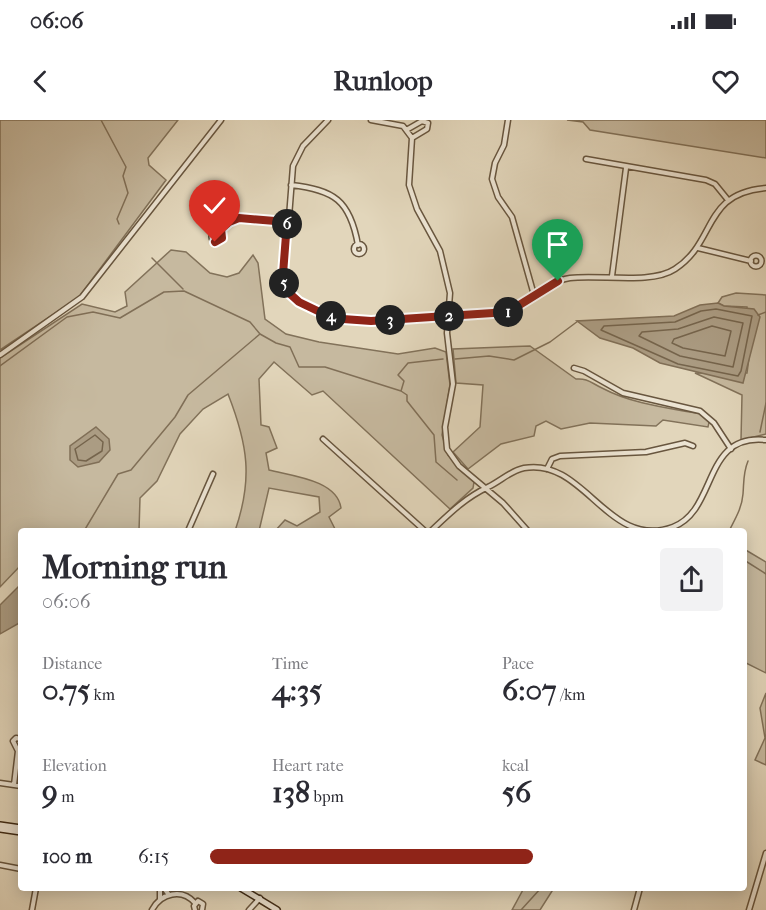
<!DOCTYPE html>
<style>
body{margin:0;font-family:"IM FELL French Canon",serif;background:#f2f2f3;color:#2b2b33;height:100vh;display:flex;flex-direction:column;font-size:22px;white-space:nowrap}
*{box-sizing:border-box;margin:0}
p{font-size:20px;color:#7c7c81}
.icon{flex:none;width:33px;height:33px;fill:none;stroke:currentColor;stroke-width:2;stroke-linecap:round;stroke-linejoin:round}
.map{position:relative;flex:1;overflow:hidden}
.drawer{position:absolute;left:18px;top:408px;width:729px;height:363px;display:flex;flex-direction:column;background:#fff;border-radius:6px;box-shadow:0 3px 15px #0003}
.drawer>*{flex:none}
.pin{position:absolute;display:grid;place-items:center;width:51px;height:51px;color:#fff;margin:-62px -26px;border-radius:50% 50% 50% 0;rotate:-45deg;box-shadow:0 0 6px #0007}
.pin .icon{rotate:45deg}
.km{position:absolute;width:30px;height:30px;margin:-15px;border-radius:50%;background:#222;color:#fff;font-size:16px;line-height:30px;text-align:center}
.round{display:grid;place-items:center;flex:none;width:63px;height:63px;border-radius:6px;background:#f2f2f3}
.head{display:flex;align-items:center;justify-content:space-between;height:102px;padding:0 24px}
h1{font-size:33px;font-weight:800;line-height:45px}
.metrics{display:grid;grid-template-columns:repeat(3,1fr);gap:9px;height:102px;padding:6px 24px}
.metrics div{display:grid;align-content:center}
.metrics b{font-size:30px;font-weight:800}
.metrics small{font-size:16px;font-weight:400}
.metrics p{font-size:16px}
ul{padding:0 24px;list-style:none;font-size:20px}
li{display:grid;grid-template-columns:96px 72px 1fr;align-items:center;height:45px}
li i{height:15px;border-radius:8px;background:#8f2418}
.status{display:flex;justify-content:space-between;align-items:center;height:42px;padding:0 30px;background:#fff;direction:ltr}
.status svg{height:16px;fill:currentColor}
header{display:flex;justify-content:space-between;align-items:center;height:78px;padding:0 24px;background:#fff;font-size:27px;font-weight:800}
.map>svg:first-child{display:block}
</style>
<div class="status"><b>06:06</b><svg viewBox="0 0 49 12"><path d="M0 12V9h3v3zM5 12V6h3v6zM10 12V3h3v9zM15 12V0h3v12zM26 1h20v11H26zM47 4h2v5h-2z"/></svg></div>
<header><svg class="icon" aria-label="back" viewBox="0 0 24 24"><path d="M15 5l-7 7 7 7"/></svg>Runloop<svg class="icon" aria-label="heart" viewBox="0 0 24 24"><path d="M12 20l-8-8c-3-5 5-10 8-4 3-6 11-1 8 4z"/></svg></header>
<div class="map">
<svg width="766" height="790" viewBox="0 0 766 790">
<rect width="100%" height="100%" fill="#e2d6bb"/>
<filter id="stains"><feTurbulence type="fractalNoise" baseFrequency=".00333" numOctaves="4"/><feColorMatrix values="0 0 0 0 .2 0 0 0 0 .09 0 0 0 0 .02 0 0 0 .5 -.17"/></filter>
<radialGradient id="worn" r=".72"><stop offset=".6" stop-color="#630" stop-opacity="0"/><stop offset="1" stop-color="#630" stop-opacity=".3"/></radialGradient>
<path fill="#c6b99f" stroke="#82725a" stroke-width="1.5" d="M0,0H178L148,38L149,45L166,60L79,177L0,230Z
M567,0H766V38L590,10L583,2Z
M171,130L186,132L210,153L227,157L239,153L253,135L258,143L265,199L286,214L319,222L398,234L435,228L446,232L450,265L442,315L448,335L474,362L473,368L450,389L323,271L312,275L274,242L259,259L261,305L269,307L277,328L266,333L269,350C292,356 337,360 341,388L329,397L336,411H275L285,400L297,406L320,392L319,377L269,368L259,411H235C253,359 248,325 228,274L203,289L180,314L157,361L140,378L139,411H21V445L0,467V238L82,184L115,192L127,186L125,172Z
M736,173L766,175V314L741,320L742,275L695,253H747L750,230L747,187L724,186L718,183L722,177Z
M530,226L576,259C588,258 591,263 602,268C632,284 668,288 701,294L710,298L708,307L663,300L656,306L590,303L561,309L546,301L536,306L534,316L501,324L468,349L453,332L480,307L483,265L456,263L453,229Z
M744,429L766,442V553L744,542Z
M766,573V645L755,640L765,618L760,588Z
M524,768H554L540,790H512Z"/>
<path fill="#ab9c83" stroke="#806f57" stroke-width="1.5" d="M718,183L724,186L754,189L760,197L743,263L660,243L633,228L600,218L577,201L674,196L700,185Z
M96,307L109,319L110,330L99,342L78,347L70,340V326Z
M21,464V502L0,514V485Z"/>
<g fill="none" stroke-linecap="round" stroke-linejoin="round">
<path stroke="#75644c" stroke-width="1.5" d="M716,189L752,196L741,251L738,256L678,244L601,210L604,206L675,202L701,191Z
M714,197L743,203L733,247L680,236L639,216L642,212L678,209Z
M712,206L731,211L725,236L683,228L672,223L674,219Z
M95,315L103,322L102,331L86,341L78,340L75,329Z"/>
<path stroke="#806f57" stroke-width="1.5" d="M101,0L126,47L123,56L128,73L117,99L119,104
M152,138L183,169
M758,195L766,192
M455,239L489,236L514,240L550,222L578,201
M0,246L67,197L93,192L120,198L164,172L184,171L250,202L260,214L276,223L290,227L299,247H325L401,271L404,261L398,255L408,243L443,239
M401,271L407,275V281L434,315L436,342L457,360
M760,312L766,283
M84,411L118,354L131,350L175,297L188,275L260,214
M729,411C735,399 742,388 743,374C744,362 743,353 748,341
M744,440L766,454
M521,790L541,768"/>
<defs>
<path id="minor" d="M328,0L303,26L293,46L284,161C300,220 454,196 501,193C527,188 542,162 570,158C599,154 651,165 675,149C717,122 702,73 766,68
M371,0L403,6L412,18
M508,0L504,25L495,43L492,59L498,77L512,97L534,175
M408,9L422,1L428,3L427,9L412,18
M412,18L409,65L417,89L440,131L450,173L447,213L453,264L445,307L447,329L459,346L503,383L528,411
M586,39L706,60L715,64L728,80
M291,65C334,70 350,80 358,125
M219,111C235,90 265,100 287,102
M211.5 117a5.5 5.5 0 1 1 11 0a5.5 5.5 0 1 1-11 0Z
M354 129a5 5 0 1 1 10 0a5 5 0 1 1-10 0Z
M698,128L751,141
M750.5 141a5.5 5.5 0 1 1 11 0a5.5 5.5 0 1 1-11 0Z
M612,156L626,48
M0,235L82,177L221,0
M574,248L584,251L623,273L700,291L714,303L731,329
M323,319L425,411
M547,349L552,339L560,336L646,332L685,323L693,326
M188,411L213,354
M431,411C450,393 465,378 488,367C501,361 510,351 524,348C585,337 608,431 673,407C718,390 702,313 766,320
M18,631L13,621L16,618L21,619
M0,663L21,666
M14,665L18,631L21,627
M0,745L21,749
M160,768V779
M164,768L169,775
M32,790L36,768
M152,790C161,773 182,768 195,783
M195,790L194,786L198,781L203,784L202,790
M249,790L260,778
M634,790L640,768
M749,790L766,733"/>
<path id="secondary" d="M0,705L21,708
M0,709L21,712
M241,768L277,790"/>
</defs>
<use href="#minor" stroke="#68563f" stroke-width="7"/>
<use href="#secondary" stroke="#3f2b16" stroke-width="8"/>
<use href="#minor" stroke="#ece4d3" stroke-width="4"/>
<use href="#secondary" stroke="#ece4d3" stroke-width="5"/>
</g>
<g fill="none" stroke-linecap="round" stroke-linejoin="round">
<defs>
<path id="route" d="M215,122L222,118L221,109L229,102L239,98L287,102L283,154L288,172L299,182L324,194L343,199L371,201L508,192L558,161"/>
</defs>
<use href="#route" stroke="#fff" stroke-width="12"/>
<use href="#route" stroke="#8f2418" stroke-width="8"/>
</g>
<rect width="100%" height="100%" filter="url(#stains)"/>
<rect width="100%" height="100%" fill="url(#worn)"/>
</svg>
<div class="pin" style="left:558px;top:161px;background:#1e9e55"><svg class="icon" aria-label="arrive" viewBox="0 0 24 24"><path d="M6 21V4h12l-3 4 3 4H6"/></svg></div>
<div class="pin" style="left:215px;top:122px;background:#d93025"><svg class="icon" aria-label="check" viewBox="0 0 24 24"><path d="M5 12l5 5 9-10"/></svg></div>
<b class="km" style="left:508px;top:192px">1</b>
<b class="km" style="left:449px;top:196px">2</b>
<b class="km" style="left:390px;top:200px">3</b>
<b class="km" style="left:331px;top:196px">4</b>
<b class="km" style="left:284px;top:163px">5</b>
<b class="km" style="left:287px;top:104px">6</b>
<section class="drawer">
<div class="head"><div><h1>Morning run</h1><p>06:06</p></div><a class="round"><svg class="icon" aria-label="share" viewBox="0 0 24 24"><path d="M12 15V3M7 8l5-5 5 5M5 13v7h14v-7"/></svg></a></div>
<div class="metrics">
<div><p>Distance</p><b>0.75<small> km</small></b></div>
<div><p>Time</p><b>4:35</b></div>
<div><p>Pace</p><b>6:07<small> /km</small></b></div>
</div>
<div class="metrics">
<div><p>Elevation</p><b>9<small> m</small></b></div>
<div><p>Heart rate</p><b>138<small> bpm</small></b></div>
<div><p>kcal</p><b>56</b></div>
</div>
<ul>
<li><b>100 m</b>6:15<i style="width:63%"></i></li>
</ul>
</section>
</div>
